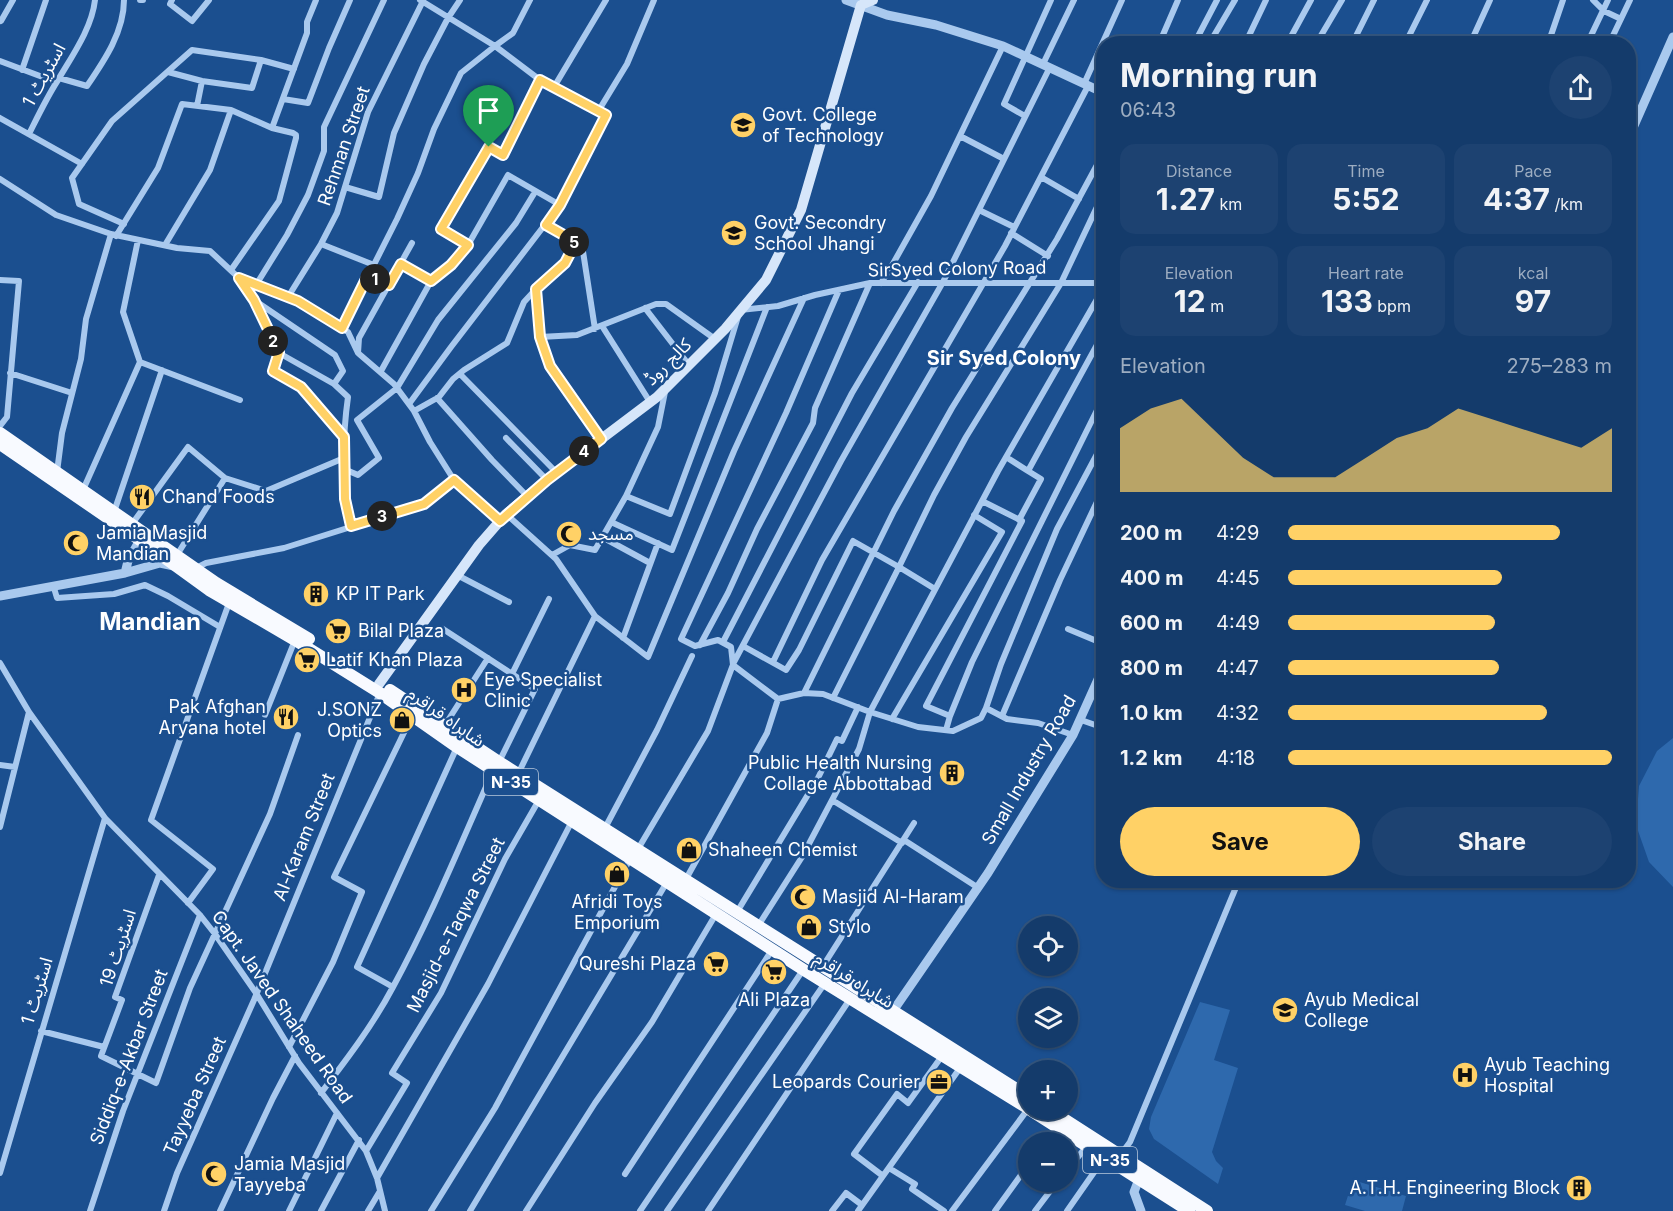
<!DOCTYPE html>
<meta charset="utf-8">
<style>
body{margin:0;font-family:Inter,"Noto Sans Arabic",sans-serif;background:#1d4271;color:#f1f3f6;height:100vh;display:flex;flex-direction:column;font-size:22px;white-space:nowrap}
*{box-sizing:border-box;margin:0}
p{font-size:20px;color:#9dadc1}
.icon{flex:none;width:33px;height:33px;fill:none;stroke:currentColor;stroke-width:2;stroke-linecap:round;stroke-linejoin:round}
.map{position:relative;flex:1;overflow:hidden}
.side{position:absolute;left:1096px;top:36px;width:540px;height:852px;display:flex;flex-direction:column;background:#143b6b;border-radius:24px;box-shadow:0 2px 4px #0004,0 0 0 2px #33557e}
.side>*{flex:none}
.controls{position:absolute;left:1018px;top:916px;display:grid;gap:12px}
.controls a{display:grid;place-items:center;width:60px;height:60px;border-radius:50%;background:#143b6b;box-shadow:0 2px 4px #0004,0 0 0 2px #33557e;font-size:30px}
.pin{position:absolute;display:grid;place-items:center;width:51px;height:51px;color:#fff;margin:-62px -26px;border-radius:50% 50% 50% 0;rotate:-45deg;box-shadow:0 0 6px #0007}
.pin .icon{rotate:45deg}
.km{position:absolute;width:30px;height:30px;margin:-15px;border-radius:50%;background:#222;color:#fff;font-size:16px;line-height:30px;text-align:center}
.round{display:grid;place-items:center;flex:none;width:63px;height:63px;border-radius:32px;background:#1d4271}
.head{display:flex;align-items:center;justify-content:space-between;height:102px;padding:0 24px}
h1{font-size:33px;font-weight:700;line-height:45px}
.figures{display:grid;grid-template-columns:repeat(3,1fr);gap:9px;height:102px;padding:6px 24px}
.figures div{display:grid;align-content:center;border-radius:15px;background:#1d4271;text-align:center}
.figures b{font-size:30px;font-weight:700}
.figures small{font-size:16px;font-weight:400}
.figures p{font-size:16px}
.chart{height:168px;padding:12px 24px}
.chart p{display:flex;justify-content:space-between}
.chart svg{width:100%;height:108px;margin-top:6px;fill:#ffd166;opacity:.7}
.cta{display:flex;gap:12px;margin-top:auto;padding:12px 24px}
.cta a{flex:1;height:69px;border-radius:36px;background:#ffd166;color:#111;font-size:24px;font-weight:700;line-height:69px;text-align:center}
.cta a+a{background:#1d4271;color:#f1f3f6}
ul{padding:0 24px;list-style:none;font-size:20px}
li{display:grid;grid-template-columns:96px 72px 1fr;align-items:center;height:45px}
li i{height:15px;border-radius:8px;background:#ffd166}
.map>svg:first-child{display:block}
</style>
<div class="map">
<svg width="1673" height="1211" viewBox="0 0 1673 1211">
<rect width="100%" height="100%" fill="#1b4f8f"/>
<path fill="#2e69ad" d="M1673,738V887L1649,862L1636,825L1639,786L1657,751Z
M1200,1002L1230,1010L1214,1060L1238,1068L1212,1152L1216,1161L1223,1168L1218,1184L1154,1139L1149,1129L1151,1117Z
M1353,1180L1406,1196L1402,1211H1365L1345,1205Z"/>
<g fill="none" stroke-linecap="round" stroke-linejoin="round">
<path stroke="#a9c9ee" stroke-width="6" d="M140,0H143
M172,0L170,4L192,21L209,0
M1593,0L1604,11L1621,19
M0,20L1,21L13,0
M1159,44L1178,0
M1194,44L1217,0
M1209,44L1235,0
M1245,44L1266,0
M1287,44L1311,0
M1316,44L1342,0
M1352,44L1374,0
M1405,44L1427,0
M1470,44L1490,0
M1548,44L1563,0
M1587,44L1608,0
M1609,44L1630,0
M0,61L56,82
M1043,64L1074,0
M22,70L46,0
M168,72L202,81L252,88L261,60L294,69
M59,78L87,86C104,61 124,32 124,0
M1084,84L1122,0
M554,87L606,0
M283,99L308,103L329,48L350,0
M197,106L202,81
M599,110L627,64L654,0
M1025,116L1004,104L1051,0
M0,118L82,164
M272,128L307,33V22L316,0
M29,134C38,116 47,97 58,80C72,56 92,28 95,0
M960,136L1004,159
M1041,177L1079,199
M0,179L56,215L111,234L177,248L210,251L239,278L298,301L348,332L358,353
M345,187L379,197L394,133L424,64L448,18L460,0
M979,210L1014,227
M124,224L79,204L72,178L112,121L192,50L261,60
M546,225L576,242L565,263L536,289L540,337L577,335L656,304H666L715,339
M1011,233L1048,256
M116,236L158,168L182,104L231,110L272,128L293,133L296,135V138L279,201L231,270
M412,243L359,338L358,353L394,384L414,411L430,442L454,480L500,521
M321,244L374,265
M165,245L210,170L231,110
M468,245L441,229L489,147L503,155L540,80L495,46L513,33L530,0
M582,245L595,329
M401,264L431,281
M368,275L389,285
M240,278L254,300L335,355L343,371L334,384L348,397C342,440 342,484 351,527
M0,280L19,281L7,417L0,426
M881,283L890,269L931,196L1003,46
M256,285L287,235L308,195L324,151V127L384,0
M839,290L786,413L681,639L695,646L718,640L731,647L733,665L778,699L804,693L823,694L870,712L918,727L953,731L981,718L986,708L1007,719L1038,723L1073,735
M288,297L321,244L337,213L368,112L423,1
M254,300L279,353L334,384
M645,308L689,365
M602,326L650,402
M342,328L397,219L418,173L434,129L461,73L495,46L420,0
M540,337L550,366L601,439
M279,353L273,371L301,387L344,437
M140,362L240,400
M381,371L431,281L451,265L468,245L508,175L560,205
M10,373L72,393
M460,374L556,472
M437,398L492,460L527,496
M409,404L451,347L560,205L606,117L605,113L540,80
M414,411L439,397L453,379L464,370L507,343L524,302L536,289
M506,438L547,480
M1006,457L1028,471
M344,469L358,475L379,458L357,420L397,388L438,320L516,223L535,192
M57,472L62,433L81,359L86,319L111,234
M83,490L140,362L123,312L138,240
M626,496L670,514L715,393L740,310L778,306L815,295L870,283H1104
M114,512L162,370
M506,514L556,559L595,616L648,657L734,451L804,298
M1019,520L1041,479L1028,471L1104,332
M611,522L672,550L767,307
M132,524L188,447L225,478L266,491L344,458
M602,537L650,563
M177,555L225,478
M552,555L570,545L595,550L626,496L658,427L665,392
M196,568L206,563L284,548L424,504L454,480
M457,575L509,602
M54,588L57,598L114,594L145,585L168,596L220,627
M443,629L535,689L499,762
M1068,629L1104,644
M623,638L658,543
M723,642L852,393L918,282
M700,645L728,593L757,529L813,423L815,408L870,283
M743,646L786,670L799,650L853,541L899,567L934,495L966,437L1061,283L1104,192
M773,662L822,560L1005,246L1088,86
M0,663L29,712L105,818L200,915L215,934L256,993L299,1063L366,1151L377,1178L385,1211
M512,674L549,599
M804,693L894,511L952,408L1057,239L1104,152
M833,698L899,567L935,589
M986,708L1001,664L1057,529L1104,441
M265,715L295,640
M950,716L972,662L1104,396
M1002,716L1060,580L1104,487
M892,719L1002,532L974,515
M1081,720L1104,728
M445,725L488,658
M946,730L950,716L926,706L1022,521L982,501
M0,765L15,767
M518,774L595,616
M832,800L902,843
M0,827L29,712
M605,828L657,730L692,656
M904,840L977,887
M638,849L708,731L734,662L841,461L943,282L1050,67
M159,875L115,997L122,1000L101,1056L156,1083L190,988L270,814L298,735
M686,879L767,733L778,699
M188,903L213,869L151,820L229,603
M737,912L818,778L837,739L842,741L858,707
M758,926L802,857L859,749L870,712L998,471L1104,287
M823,966L914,823
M393,987L357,967L457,747
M41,1031L104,1047
M289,1047L333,962L362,892L334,877L412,716
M321,1093C347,1059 373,1025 393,987C431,917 461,843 493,771
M1045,1143L1057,1127
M366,1151L407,1083L392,1073L441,993L505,859L539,800
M1121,1154L1130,1142L1239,880
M889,1168L915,1184L912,1189L944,1211
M1068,1169L1087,1146
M0,1173L105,818
M625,1174L772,950
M883,1176L854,1154L897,1094L908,1103L942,1056
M377,1178L488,984L572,821
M90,1211L123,1111L200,915
M164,1211L177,1173L254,1000L380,693
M220,1211L273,1098L295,1056
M289,1211L337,1113
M321,1211L359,1140
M368,1211L380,1191
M431,1211L495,1108L630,859
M470,1211L667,882
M526,1211L595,1103L652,1022L716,914
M640,1211L803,970
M667,1211L825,983
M708,1211L850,999
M832,1211L846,1193L862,1205
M858,1211L960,1068
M952,1211L1028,1109
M995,1211L1029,1164
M1035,1211L1057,1182
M1067,1211L1097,1168L1112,1163"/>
<path stroke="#a9c9ee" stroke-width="9" d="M846,0L887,15L936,25L1003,46L1104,93
M1629,137L1673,37
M125,573L128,561L140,540
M0,596L125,573L160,563L174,566
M893,1011L988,873L1073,735L1104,666
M1139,1179L1134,1192L1141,1211"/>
<path stroke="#d6e6fa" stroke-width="10" d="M379,684L479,545L506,514L547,480L657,397L725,329L766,280L801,210L861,5L873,0"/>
<path stroke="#f8faff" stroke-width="12" d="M0,433L216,583L309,639
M0,444L140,540L209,590L295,640L380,693L457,747L804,970L1029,1109
M390,690L499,762L1029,1097
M1030,1110L1189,1211
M1050,1110L1207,1211"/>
</g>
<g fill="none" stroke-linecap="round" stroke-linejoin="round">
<defs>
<path id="route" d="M540,80L606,115L560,205L546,225L576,242L565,263L536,289L540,337L550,366L601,439L547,480L500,521L454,480L424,504L351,526L345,499L344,437L301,387L273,371L279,352L254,300L239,278L298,301L342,328L368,275L389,285L401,264L431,281L451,265L468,245L441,229L489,147L503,155Z"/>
</defs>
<use href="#route" stroke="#fff" stroke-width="12"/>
<use href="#route" stroke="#ffd166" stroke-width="8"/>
</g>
<defs>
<symbol id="university-disc" viewBox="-11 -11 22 22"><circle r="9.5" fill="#ffd166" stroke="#1b4f8f"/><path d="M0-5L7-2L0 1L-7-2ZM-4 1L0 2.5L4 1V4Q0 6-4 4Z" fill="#111"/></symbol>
<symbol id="school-disc" viewBox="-11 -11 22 22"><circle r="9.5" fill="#ffd166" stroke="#1b4f8f"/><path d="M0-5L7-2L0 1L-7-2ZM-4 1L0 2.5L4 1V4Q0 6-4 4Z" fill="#111"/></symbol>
<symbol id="restaurant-disc" viewBox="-11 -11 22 22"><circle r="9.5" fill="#ffd166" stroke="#1b4f8f"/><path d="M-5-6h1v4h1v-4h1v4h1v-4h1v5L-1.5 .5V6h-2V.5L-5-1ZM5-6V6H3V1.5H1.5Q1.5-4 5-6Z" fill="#111"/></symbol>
<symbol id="mosque-disc" viewBox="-11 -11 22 22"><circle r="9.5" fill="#ffd166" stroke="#1b4f8f"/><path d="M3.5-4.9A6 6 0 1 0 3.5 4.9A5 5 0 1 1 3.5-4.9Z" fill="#111"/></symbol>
<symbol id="building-disc" viewBox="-11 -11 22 22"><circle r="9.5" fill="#ffd166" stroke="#1b4f8f"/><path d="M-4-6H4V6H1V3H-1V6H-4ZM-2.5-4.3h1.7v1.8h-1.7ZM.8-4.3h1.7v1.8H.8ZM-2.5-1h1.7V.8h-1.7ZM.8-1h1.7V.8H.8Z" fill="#111"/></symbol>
<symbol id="supermarket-disc" viewBox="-11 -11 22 22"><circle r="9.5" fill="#ffd166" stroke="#1b4f8f"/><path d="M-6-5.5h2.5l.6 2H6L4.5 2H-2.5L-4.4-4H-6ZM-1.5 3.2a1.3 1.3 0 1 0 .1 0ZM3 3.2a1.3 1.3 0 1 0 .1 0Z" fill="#111"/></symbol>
<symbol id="hospital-disc" viewBox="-11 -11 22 22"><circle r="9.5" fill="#ffd166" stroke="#1b4f8f"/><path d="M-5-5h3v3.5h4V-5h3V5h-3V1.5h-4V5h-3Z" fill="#111"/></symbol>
<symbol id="shop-disc" viewBox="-11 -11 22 22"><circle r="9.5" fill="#ffd166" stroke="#1b4f8f"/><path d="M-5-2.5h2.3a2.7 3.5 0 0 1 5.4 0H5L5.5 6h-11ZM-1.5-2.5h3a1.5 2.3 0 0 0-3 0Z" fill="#111"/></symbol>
<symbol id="office-disc" viewBox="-11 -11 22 22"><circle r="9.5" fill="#ffd166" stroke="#1b4f8f"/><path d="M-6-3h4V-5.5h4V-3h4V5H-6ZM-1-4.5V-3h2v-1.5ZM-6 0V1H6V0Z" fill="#111"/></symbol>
</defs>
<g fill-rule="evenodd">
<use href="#university-disc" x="728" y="110" width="30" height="30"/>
<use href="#school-disc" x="719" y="218" width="30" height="30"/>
<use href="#restaurant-disc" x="127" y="482" width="30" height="30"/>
<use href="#mosque-disc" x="554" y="519" width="30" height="30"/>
<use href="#mosque-disc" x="61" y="528" width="30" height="30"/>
<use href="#building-disc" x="301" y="579" width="30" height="30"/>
<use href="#supermarket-disc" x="323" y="616" width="30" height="30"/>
<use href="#supermarket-disc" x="292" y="645" width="30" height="30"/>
<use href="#hospital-disc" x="449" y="675" width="30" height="30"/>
<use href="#restaurant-disc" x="271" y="702" width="30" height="30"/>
<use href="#shop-disc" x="387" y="705" width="30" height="30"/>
<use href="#building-disc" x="937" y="758" width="30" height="30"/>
<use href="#shop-disc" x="674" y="835" width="30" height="30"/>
<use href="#shop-disc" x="602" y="859" width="30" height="30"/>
<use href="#mosque-disc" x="788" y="882" width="30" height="30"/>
<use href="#shop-disc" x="794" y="912" width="30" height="30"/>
<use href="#supermarket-disc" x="701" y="949" width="30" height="30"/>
<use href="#supermarket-disc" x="759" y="957" width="30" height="30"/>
<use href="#university-disc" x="1270" y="995" width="30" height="30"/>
<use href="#hospital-disc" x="1450" y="1060" width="30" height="30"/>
<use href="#office-disc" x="924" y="1067" width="30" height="30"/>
<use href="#mosque-disc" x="199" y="1159" width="30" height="30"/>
<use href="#building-disc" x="1564" y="1173" width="30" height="30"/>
</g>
<g text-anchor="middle" stroke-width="5" stroke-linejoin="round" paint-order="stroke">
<g fill="#1b4f8f" stroke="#bbcadd" stroke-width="1.5">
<rect x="484" y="769" width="54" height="26" rx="4.5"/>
<rect x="1083" y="1147" width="54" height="26" rx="4.5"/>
</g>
<g font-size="16" font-weight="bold" fill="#fff">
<text x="511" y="788">N-35</text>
<text x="1110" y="1166">N-35</text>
</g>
<g font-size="18" fill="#fff" stroke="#1b4f8f">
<text transform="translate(44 75) rotate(-61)" y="6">اسٹریٹ 1</text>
<text transform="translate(344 146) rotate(-71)" y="6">Rehman Street</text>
<text transform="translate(957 269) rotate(-1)" y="6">SirSyed Colony Road</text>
<text transform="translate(668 362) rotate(-45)" y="6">کالج روڈ</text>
<text transform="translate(446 717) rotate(35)" y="6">شاہراہ قراقرم</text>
<text transform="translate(1029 770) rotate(-60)" y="6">Small Industry Road</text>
<text transform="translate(304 837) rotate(-68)" y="6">Al-Karam Street</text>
<text transform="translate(456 925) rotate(-63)" y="6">Masjid-e-Taqwa Street</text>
<text transform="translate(118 948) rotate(-72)" y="6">اسٹریٹ 19</text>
<text transform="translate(854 980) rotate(32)" y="6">شاہراہ قراقرم</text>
<text transform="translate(37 991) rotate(-73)" y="6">اسٹریٹ 1</text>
<text transform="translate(282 1007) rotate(55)" y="6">Capt. Javed Shaheed Road</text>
<text transform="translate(129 1057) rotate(-69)" y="6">Siddiq-e-Akbar Street</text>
<text transform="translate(195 1096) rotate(-66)" y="6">Tayyeba Street</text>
</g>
<g font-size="18" fill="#fff" stroke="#1b4f8f" text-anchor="start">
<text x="762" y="121">Govt. College<tspan x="762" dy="21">of Technology</tspan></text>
<text x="754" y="229">Govt. Secondry<tspan x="754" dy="21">School Jhangi</tspan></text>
<text x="162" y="503">Chand Foods</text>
<text x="96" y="539">Jamia Masjid<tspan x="96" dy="21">Mandian</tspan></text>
<text x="588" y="540">مسجد</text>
<text x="336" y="600">KP IT Park</text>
<text x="358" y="637">Bilal Plaza</text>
<text x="326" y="666">Latif Khan Plaza</text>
<text x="484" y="686">Eye Specialist<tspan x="484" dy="21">Clinic</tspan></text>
<text x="266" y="713" text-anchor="end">Pak Afghan<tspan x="266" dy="21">Aryana hotel</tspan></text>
<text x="382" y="716" text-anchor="end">J.SONZ<tspan x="382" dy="21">Optics</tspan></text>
<text x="932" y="769" text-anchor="end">Public Health Nursing<tspan x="932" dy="21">Collage Abbottabad</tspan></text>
<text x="708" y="856">Shaheen Chemist</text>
<text x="822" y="903">Masjid Al-Haram</text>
<text x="617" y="908" text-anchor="middle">Afridi Toys<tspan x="617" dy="21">Emporium</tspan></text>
<text x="828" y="933">Stylo</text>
<text x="696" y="970" text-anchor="end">Qureshi Plaza</text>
<text x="774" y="1006" text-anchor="middle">Ali Plaza</text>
<text x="1304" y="1006">Ayub Medical<tspan x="1304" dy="21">College</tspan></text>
<text x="1484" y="1071">Ayub Teaching<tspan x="1484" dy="21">Hospital</tspan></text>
<text x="920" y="1088" text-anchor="end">Leopards Courier</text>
<text x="234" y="1170">Jamia Masjid<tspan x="234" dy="21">Tayyeba</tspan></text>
<text x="1560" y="1194" text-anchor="end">A.T.H. Engineering Block</text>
</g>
<g font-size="20" font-weight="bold" fill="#fff" stroke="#1b4f8f">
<text x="1004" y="365">Sir Syed Colony</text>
</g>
<g font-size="24" font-weight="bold" fill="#fff" stroke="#1b4f8f">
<text x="150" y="630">Mandian</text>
</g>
</g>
</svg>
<div class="controls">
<a><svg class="icon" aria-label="locate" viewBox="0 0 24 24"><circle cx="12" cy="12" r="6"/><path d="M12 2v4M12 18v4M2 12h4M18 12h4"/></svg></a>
<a><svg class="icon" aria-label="layers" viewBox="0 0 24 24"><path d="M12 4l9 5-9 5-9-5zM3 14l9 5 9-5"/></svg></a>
<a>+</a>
<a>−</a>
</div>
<div class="pin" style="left:489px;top:147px;background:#1e9e55"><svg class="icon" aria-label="arrive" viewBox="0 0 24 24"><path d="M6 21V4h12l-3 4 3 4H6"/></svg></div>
<b class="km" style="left:375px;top:279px">1</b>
<b class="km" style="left:273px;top:341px">2</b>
<b class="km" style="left:382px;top:516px">3</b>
<b class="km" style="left:584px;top:451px">4</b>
<b class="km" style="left:574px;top:242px">5</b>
<section class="side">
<div class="head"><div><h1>Morning run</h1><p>06:43</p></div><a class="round"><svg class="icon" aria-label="share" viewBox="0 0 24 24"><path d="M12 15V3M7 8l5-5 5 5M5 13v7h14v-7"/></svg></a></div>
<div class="figures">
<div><p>Distance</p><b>1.27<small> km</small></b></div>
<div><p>Time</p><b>5:52</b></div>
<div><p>Pace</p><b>4:37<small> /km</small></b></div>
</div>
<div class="figures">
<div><p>Elevation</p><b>12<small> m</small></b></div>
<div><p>Heart rate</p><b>133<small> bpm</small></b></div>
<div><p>kcal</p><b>97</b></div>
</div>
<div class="chart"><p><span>Elevation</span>275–283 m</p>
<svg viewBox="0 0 160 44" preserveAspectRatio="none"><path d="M0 44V18L10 10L20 6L30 18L40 30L50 38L60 38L70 38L80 30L90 22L100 18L110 10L120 14L130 18L140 22L150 26L160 18V44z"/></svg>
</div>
<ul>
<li><b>200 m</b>4:29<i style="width:84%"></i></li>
<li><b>400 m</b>4:45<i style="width:66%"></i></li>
<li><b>600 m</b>4:49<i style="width:64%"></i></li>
<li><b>800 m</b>4:47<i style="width:65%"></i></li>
<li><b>1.0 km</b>4:32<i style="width:80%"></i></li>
<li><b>1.2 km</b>4:18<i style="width:100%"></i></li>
</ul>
<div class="cta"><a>Save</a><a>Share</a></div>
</section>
</div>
